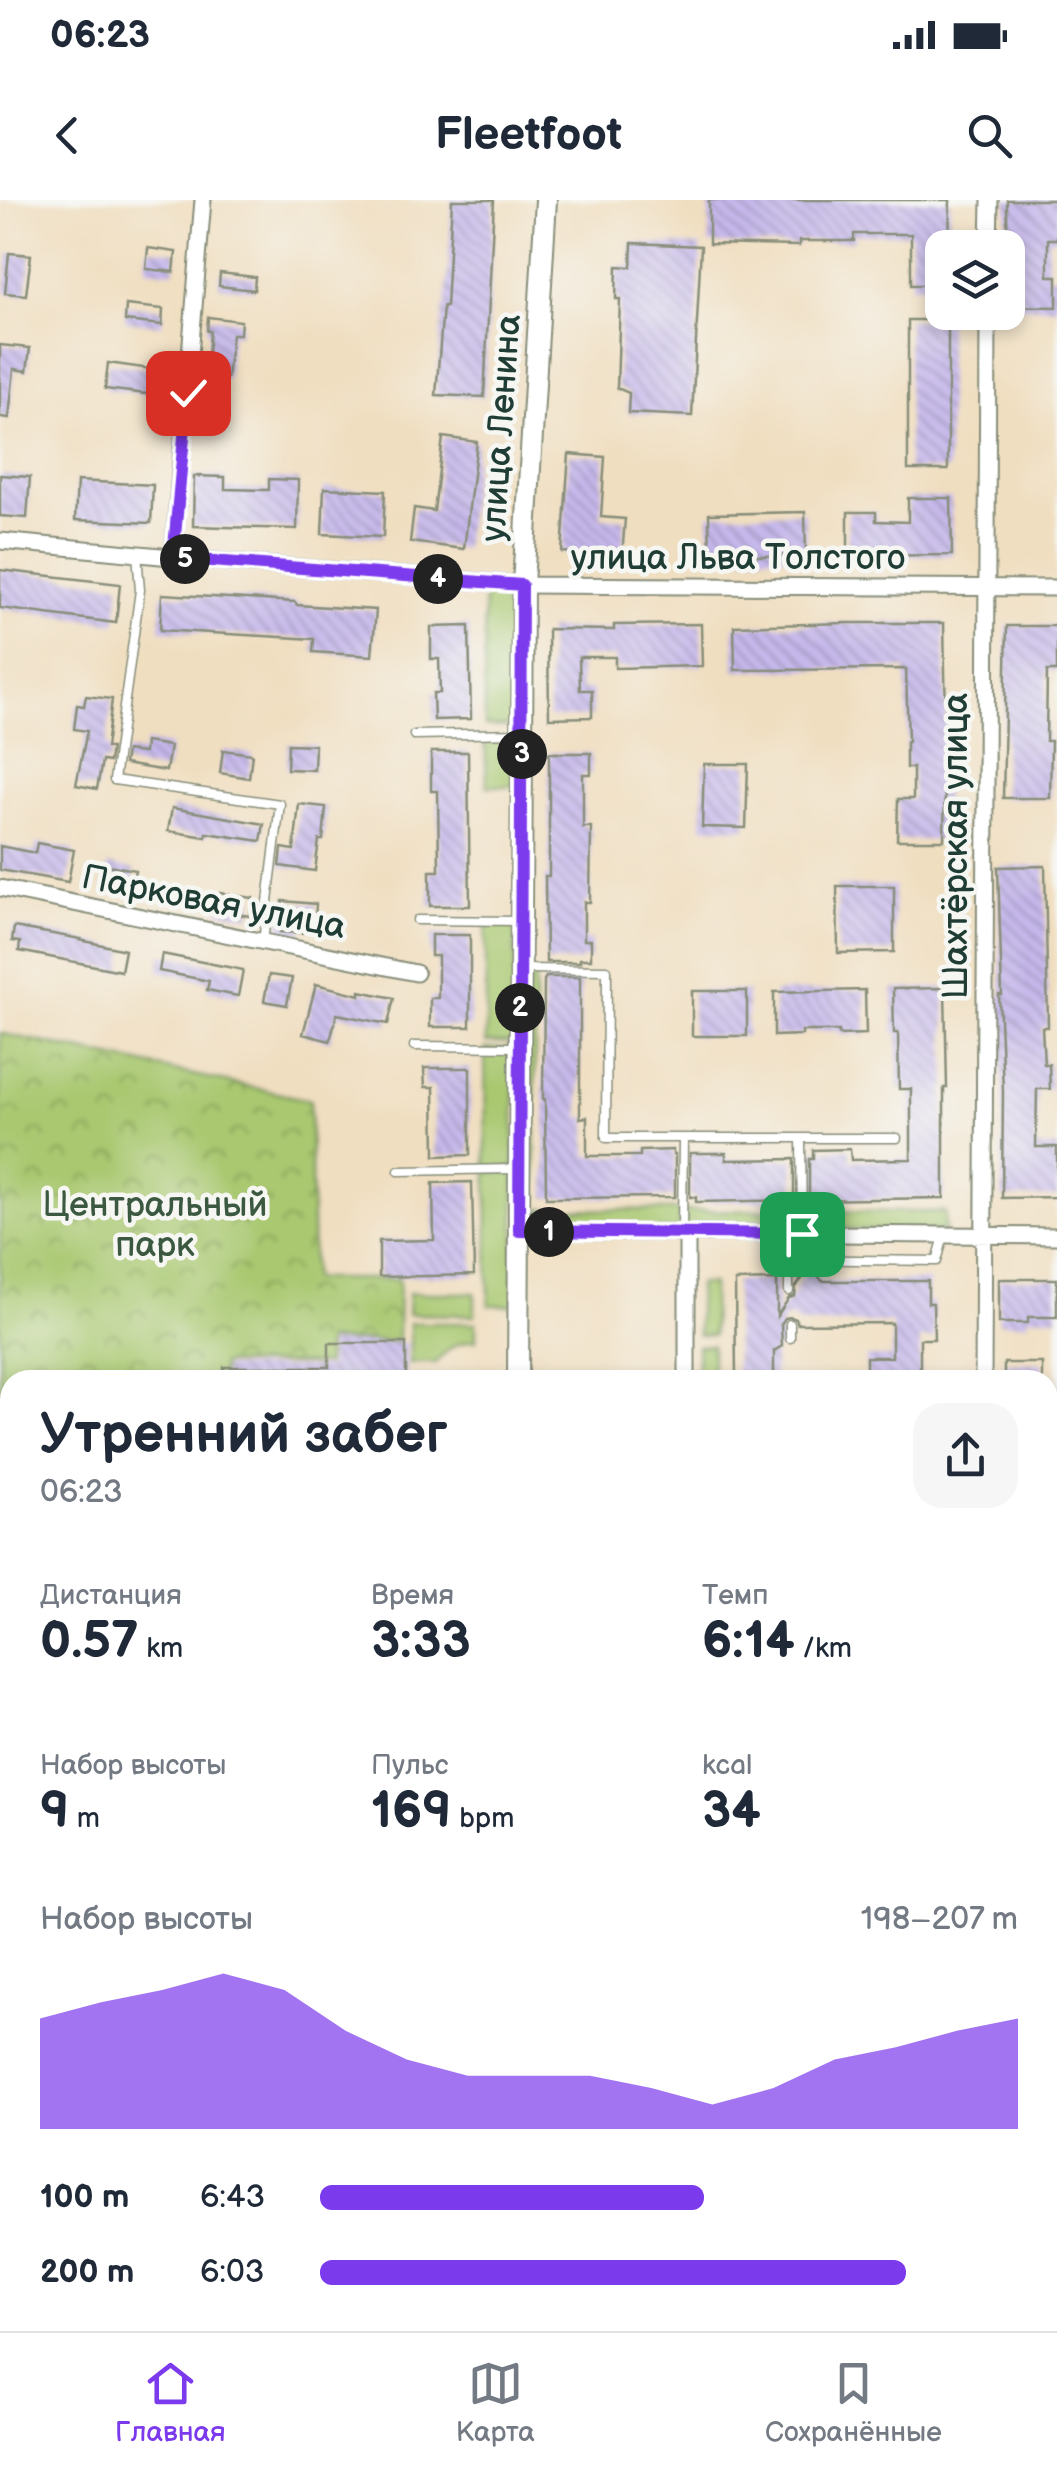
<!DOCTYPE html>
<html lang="ru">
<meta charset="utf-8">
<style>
body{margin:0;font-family:"Balsamiq Sans",sans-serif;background:#f6f6f7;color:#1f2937;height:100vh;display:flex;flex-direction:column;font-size:38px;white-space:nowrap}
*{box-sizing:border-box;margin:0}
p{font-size:32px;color:#747a83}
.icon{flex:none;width:55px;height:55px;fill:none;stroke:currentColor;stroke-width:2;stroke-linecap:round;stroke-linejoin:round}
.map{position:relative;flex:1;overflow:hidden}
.panel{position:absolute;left:0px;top:1170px;width:1058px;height:962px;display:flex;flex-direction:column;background:#fff;border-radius:30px 30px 0 0;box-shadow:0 5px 15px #0003}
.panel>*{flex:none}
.controls{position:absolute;left:925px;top:30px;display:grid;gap:20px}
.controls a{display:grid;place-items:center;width:100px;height:100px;border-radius:20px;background:#fff;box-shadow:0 5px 15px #0003;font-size:50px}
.pin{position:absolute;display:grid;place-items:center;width:85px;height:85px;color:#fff;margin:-42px;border-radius:20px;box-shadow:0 5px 15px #0006}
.km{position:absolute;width:50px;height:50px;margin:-25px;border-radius:50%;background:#222;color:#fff;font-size:28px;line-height:50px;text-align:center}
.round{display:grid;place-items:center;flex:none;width:105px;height:105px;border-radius:30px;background:#f6f6f7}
.head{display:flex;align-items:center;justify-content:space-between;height:170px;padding:0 40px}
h1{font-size:55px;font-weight:700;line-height:75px}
.figures{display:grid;grid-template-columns:repeat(3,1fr);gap:15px;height:170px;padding:10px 40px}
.figures div{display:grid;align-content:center}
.figures b{font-size:50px;font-weight:700}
.figures small{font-size:28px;font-weight:400}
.figures p{font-size:28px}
.chart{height:280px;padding:20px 40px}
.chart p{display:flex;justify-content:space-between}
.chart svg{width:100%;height:180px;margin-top:10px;fill:#7c3aed;opacity:.7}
ul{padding:0 40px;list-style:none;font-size:32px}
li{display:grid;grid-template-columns:160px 120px 1fr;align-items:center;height:75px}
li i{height:25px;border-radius:12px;background:#7c3aed}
.status{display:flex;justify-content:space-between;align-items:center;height:70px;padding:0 50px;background:#fff;direction:ltr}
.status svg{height:28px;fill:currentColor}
header{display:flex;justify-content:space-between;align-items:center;height:130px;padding:0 40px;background:#fff;font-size:45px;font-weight:700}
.tabs{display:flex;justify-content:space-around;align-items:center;height:140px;border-top:2px solid #e0e1e3;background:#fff;font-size:28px;color:#747a83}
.tabs a{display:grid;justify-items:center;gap:5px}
.tabs .on{color:#7c3aed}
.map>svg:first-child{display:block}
</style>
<div class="status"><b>06:23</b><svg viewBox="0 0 49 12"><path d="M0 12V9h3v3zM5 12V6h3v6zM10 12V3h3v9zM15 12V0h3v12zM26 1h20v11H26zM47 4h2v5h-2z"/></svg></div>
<header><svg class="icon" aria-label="back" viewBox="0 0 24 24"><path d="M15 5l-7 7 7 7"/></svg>Fleetfoot<svg class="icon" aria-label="search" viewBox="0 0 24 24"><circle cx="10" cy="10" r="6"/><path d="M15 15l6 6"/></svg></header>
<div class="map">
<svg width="1057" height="2131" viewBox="0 0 1057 2131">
<defs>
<pattern id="park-crowns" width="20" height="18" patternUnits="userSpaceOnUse" patternTransform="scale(2.5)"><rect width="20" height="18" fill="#a9c86f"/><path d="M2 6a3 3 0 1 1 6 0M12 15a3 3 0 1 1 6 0" fill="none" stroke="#89a45c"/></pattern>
<pattern id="building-back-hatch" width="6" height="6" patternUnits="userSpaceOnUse" patternTransform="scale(2.5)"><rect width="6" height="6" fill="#c6b8eb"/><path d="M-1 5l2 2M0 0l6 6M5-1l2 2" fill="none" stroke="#a097bf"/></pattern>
</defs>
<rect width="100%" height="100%" fill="#f6f6f2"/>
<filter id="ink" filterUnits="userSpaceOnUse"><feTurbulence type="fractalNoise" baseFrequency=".01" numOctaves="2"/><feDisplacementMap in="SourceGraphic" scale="20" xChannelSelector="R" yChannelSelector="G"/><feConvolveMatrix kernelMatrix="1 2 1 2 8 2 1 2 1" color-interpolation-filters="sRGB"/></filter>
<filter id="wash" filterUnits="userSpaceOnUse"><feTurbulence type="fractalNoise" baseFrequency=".0048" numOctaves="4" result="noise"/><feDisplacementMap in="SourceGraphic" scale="40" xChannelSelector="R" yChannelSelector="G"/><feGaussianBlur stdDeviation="2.25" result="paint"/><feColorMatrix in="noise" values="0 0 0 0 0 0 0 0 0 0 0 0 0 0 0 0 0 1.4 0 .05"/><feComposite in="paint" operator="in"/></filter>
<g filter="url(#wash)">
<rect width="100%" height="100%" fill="#f0dec0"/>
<path fill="#a9c86f" stroke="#648252" stroke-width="2.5" d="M484,392L505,394L517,404L518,527L485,526Z
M517,540V586H487L485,541Z
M486,725H515V843H486Z
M523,772H535V906H523Z
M485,849H515L514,967H486Z
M522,911H535L536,1004H523Z
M487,972H515V1105H489Z
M541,1009L679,1010V1030L541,1029Z
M798,1010V1030H685V1011Z
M805,1011L945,1012V1031L805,1029Z
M698,1084H712L713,1135H698Z
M409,1093H475V1115L408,1114Z
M410,1123H476V1140C457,1141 447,1149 436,1163H410Z
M712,1145V1180H698L697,1146Z"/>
<path fill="url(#park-crowns)" stroke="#648252" stroke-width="2.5" d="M0,833L310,900L313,1079H399L398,1141H327L326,1164H222V1180H10V1502H0Z"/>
<g id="blocks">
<path fill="url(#building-back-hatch)" d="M452,0H494L484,197L436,195L443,106H446Z
M709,0H950L949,48H942V85H911V34H854V41H799V46L709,44Z
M1007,0H1057V39H1048V76H1057V107L1008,106Z
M632,43L701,46L692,216L628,213L629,193L617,188L620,99H616L617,66L631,67Z
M148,48L176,52L174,72L146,69Z
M9,53L31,55L26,95L5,93Z
M220,73L255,77L254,90L219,86Z
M126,105L163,109L162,125L125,121Z
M208,117L241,121L240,134H232L227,178L206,176L210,131H207Z
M908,120H948V270H908Z
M0,145L30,148L27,171L14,169L9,218L0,217Z
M108,163L158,170L155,195L105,189Z
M443,237L477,242L464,349L410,342L414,308L434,311Z
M569,254L605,257L601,317L625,319L622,356L562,352Z
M0,275L30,277L27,318L0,316Z
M194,276L225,277V289L269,290V279L298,280L297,329L193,326Z
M77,281L153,285L151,323L75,320Z
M324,288L385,291L383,337L322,334Z
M908,298H951L952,355L848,356V312H876V321L908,322Z
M805,312L806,355L710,357L709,314Z
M0,370L120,384L116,423L0,408Z
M162,394L295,402L297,405L376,410L372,456L313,452L314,439L160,430Z
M848,423H944L946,521L944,640H897L898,599H913V568H906V542H908L906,469L735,470L734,426Z
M701,424L702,466L615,468V457H579L580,490H592V517L549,518L548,429L614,430V425Z
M469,426L471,519L434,520L433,493H440L439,459H431V427Z
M1007,426H1057V471H1047L1046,541H1051L1050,598H1003Z
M86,496L112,499L106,548H111L109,562L102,561L97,589L76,585L87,531L74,529L77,505L84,506Z
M145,542L170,546L166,571L124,564L126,551L144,553Z
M288,544L315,545L314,570L287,569Z
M223,550L252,554L249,578L220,573Z
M431,552H468L470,706H430V671H439L438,591H431Z
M549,553H591V574H583V627H591L590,702H584V740H591V759H580V762H546L545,676H549Z
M704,564H748L746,628L702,627Z
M299,604L326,607L323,640H319L315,671L280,666L282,648L294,650Z
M172,608L264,624L261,641L207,633L206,637L168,631Z
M37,643L74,650L68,682L0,670V646L35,653Z
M108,665L135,670L130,695L103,689Z
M1045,666L1048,827H1042L1044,864H1049L1050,889H1037L1036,947H1057V997L1002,998L1003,891L999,795H1002L998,667Z
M837,686H894V752L838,753Z
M220,693L253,698L250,716L218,711Z
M283,701L316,704L315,720L303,719L302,733L280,732Z
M14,727L81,739L80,740L125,750L121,771L19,751L20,742L12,741Z
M431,735H470V827H430V798H438V756H431Z
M162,754L243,770L238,796L207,790L209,781L159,771Z
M269,775L292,778L287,805L264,801Z
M546,777H580V918L587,917V956H640V951L673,950V954H675V997L546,998L545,899H543L544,780Z
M316,784L360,795V791L394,798L388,824L337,814L330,841L303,834Z
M945,788L947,888H944V998L809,1000V959H813V950L850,949L851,960L911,959V889H899L898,833H894L893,789Z
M865,790L866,834L839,835V831H802V835L774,836V792Z
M692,791H747V836H692Z
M424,868H470V955L435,956L434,887H425Z
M690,953H726V960L794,959V1000L696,1002V997H690Z
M472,982L474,1075L379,1077V1041L434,1040L433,983Z
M806,1073H816L822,1081H928V1103H933L934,1139H920V1180H866V1157H892V1123L798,1124L796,1119L791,1117L785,1118L781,1124L782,1146L774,1151V1180H736L735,1081L777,1080V1116L789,1098L795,1096L796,1087Z
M999,1079H1057V1117H1028V1123H999Z
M329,1143H406V1179L224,1180V1167H329Z
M1004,1163H1042V1180H1004Z"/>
</g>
</g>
<g filter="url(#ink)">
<use href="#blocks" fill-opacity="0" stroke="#888e7a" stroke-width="2.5"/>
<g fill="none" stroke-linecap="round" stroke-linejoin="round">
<defs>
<path id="service" d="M137,354L140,390L114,580L280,604L263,742
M414,535L522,533
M417,720L521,721
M525,769L607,770L606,938H897
M414,846L520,847
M801,938L802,1033
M399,971L515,969
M682,1033L683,938
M779,1034L778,1059L937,1061L944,1036
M789,1059V1091
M790,1124V1138
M0,1930L10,1943
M0,2051L10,2040
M254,2122L255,2131"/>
<path id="minor" d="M989,48L990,0
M0,341L225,362L523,385L1057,388
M173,357L203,0
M0,688L416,773
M519,1031L1057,1036
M687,1180V1033
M983,1180C988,824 984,468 988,112
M1048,1375L1057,1374
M1048,1710H1057
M326,2131L379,2124L519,2125"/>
<path id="tertiary" d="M518,1180L523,385L546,0
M519,2122V2125L783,2131
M974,2131L1057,2130"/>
</defs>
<use href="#service" stroke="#888e7a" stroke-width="11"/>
<use href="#minor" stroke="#888e7a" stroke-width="19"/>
<use href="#tertiary" stroke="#888e7a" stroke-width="24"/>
<use href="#service" stroke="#fff" stroke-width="8"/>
<use href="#minor" stroke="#fff" stroke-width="15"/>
<use href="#tertiary" stroke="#fff" stroke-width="20"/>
<defs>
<path id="rail" d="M0,1806L10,1825
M200,2122L206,2131"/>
</defs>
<use href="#rail" stroke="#1f3d34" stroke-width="9"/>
<use href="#rail" stroke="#f6f6f2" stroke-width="5" stroke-dasharray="15" stroke-linecap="butt"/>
</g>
</g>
<g fill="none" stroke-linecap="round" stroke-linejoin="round" filter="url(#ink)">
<defs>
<path id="route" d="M188,193L173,358L522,385L519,1031L802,1034"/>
</defs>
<use href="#route" stroke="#fff" stroke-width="20"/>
<use href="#route" stroke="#7c3aed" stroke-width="12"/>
</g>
<g text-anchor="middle" stroke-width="9" stroke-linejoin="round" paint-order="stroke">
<g font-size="35" fill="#1f3d34" stroke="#f6f6f2">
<text transform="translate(500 228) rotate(-86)" y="12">улица Ленина</text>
<text x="738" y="369">улица Льва Толстого</text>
<text transform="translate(955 646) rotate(-90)" y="12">Шахтёрская улица</text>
<text transform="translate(214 701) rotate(11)" y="12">Парковая улица</text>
</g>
<g font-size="35" fill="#3b5940" stroke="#f6f6f2">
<text x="155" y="1016">Центральный<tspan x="155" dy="40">парк</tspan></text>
</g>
</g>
</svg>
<div class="controls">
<a><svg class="icon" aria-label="layers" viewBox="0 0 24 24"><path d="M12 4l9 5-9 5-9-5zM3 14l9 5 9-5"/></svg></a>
</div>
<div class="pin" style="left:802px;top:1034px;background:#1e9e55"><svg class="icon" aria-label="arrive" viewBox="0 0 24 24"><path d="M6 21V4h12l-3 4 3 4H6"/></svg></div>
<div class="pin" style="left:188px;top:193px;background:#d93025"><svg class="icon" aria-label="check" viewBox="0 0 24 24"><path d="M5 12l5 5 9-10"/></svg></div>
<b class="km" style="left:549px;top:1032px">1</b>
<b class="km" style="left:520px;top:808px">2</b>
<b class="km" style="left:522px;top:554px">3</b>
<b class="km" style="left:438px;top:379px">4</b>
<b class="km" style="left:185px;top:359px">5</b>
<section class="panel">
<div class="head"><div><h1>Утренний забег</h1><p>06:23</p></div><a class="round"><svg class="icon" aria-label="share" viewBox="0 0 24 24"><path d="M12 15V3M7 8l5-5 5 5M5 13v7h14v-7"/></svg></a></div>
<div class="figures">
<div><p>Дистанция</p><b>0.57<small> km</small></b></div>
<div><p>Время</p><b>3:33</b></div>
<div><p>Темп</p><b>6:14<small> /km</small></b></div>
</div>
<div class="figures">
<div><p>Набор высоты</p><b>9<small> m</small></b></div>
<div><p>Пульс</p><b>169<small> bpm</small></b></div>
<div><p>kcal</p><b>34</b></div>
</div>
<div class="chart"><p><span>Набор высоты</span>198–207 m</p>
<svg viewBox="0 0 160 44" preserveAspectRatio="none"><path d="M0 44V17L10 13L20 10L30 6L40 10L50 20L60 27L70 31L80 31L90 31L100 34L110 38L120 34L130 27L140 24L150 20L160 17V44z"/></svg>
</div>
<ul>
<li><b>100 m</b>6:43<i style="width:55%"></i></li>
<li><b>200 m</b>6:03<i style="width:84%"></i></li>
</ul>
</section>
</div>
<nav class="tabs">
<a class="on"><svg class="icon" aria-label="home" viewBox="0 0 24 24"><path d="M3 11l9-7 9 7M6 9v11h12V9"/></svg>Главная</a>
<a><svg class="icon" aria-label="map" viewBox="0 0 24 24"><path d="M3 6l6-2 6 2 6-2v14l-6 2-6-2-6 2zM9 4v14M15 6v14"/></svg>Карта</a>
<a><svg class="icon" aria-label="saved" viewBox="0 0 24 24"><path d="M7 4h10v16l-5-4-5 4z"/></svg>Сохранённые</a>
</nav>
